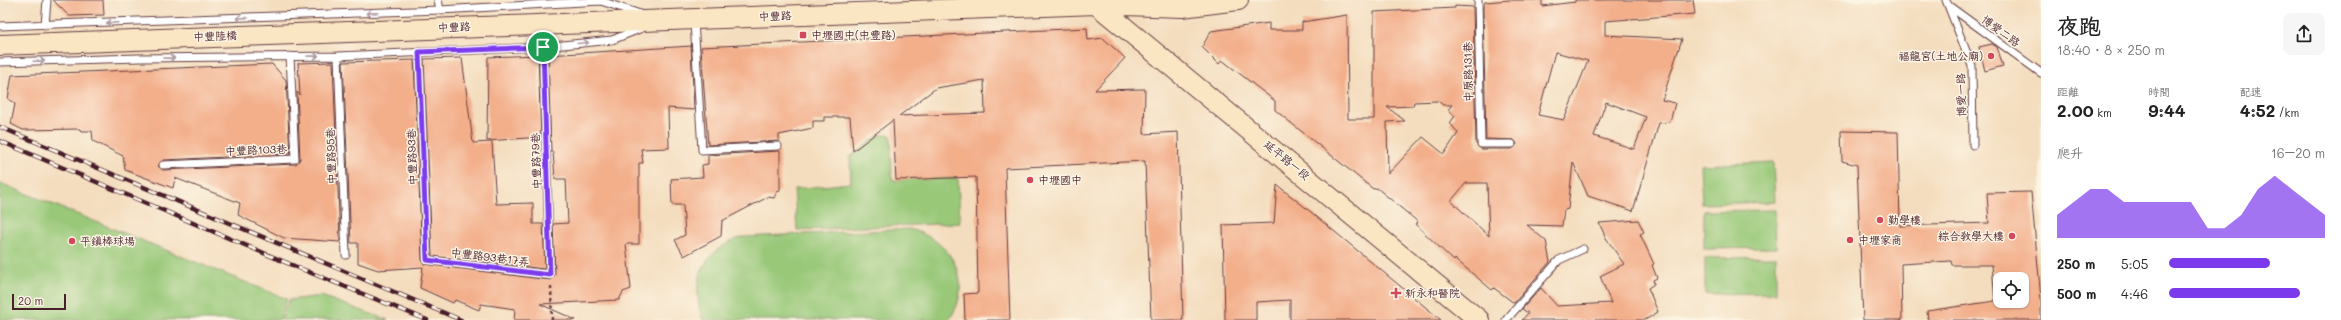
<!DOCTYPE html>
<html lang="zh-TW">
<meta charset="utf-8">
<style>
body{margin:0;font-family:Mali,"LXGW WenKai TC",sans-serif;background:#f6f6f6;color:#222;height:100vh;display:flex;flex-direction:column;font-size:15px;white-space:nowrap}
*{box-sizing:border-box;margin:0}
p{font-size:13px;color:#767676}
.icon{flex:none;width:22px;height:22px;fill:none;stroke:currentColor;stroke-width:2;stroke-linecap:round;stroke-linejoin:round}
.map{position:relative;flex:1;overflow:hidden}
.panel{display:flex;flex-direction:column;background:#fff;width:300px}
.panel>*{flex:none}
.buttons{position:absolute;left:1993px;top:272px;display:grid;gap:8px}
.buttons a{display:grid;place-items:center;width:36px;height:36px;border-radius:8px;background:#fff;box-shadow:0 1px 3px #0004;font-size:20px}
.scale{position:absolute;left:12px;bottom:10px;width:54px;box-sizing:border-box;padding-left:4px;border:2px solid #4a1f2b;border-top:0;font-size:11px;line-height:14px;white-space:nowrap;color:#4a1f2b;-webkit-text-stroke:3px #fcf5e5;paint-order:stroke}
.pin{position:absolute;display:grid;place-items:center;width:34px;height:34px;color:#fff;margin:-17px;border:2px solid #fff;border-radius:50%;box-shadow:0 1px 4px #0007}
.round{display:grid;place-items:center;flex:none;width:42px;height:42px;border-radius:8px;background:#f6f6f6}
.overview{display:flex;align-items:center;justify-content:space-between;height:68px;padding:0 16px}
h1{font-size:22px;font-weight:700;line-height:30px}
.stats{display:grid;grid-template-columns:repeat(3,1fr);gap:6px;height:68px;padding:4px 16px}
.stats div{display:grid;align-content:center}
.stats b{font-size:17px;font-weight:700}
.stats small{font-size:11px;font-weight:400}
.stats p{font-size:11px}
.chart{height:112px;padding:8px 16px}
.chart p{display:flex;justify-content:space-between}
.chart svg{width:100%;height:72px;margin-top:4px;fill:#7c3aed;opacity:.7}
ul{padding:0 16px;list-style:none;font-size:13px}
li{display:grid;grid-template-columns:64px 48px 1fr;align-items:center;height:30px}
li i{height:10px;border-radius:5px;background:#7c3aed}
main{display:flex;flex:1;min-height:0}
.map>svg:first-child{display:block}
</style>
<main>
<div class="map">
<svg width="2041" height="320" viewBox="0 0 2041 320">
<rect width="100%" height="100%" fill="#fcf5e5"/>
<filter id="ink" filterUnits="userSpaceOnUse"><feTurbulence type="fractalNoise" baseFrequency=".025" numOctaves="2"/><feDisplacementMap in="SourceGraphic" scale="8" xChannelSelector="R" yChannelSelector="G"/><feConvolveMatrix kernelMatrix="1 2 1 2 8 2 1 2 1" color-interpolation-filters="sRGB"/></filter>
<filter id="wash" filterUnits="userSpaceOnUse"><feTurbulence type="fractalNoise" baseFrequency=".012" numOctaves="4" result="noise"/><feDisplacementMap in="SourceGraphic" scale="16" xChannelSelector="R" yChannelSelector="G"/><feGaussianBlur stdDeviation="0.9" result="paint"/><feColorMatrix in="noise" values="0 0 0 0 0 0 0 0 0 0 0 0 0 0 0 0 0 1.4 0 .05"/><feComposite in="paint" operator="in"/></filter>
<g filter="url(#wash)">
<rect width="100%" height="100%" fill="#f4ddbe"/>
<path fill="#98c878" stroke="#717452" d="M879,135H891L892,180L958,178L960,223L797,230L794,189L851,183L850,157Z
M1773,162L1775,202L1702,204L1700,165Z
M0,183L287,299L279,320H0Z
M1775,210L1776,248L1704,249V211Z
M909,229C951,239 976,282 949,320H703C689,281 703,249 743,237Z
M1776,257V293L1705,294V258Z
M321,296L388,320H281L289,300Z"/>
<g id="blocks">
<path fill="#f3ae8a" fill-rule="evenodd" d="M53,0H103L104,15L69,16Z
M1510,0H1542V6L1575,2V0H1693L1695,14L1605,21V35L1682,39L1662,100L1675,103L1670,122L1659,123L1633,211L1588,196L1573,162L1568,209L1564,210L1562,226L1527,225L1546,241L1550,262L1514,303L1494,288L1492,290L1455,259L1454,261L1415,224L1418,222L1377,188L1373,189L1275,110V101L1222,60L1219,64L1202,47L1211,31L1269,23V30H1302V22L1347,15L1348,119H1374V12L1455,8V6L1473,7L1476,144L1481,149H1512L1517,144L1514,140L1486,139L1483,8L1485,2ZM1555,52L1588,61L1564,120L1538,115ZM1438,101L1443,105H1452L1448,110L1455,116L1450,123L1458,133L1444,154L1423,137L1388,174L1387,122L1405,121L1387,107L1413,106L1414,102ZM1606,102L1646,117L1634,149L1594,136ZM1466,183H1487L1489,236L1451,201Z
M1087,28L1088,40L1103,38L1125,58L1095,90L1145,89L1144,134L1178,132L1183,320H1151L1145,161L1005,168L1010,320H965L964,294L978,293L976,177L896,180L893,120L853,151L850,117H824V121H813V128L779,135V141L708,145L701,47ZM984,80L985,113L899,116L936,88Z
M1992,44L1997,47L2003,66L1985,71L1979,47Z
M691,46L694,110L668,108L669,148L641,149L643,163H639V244H626L631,289L623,292L619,300L540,304L576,320H514L515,309L481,304L479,310L455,300L453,303L420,288L423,267L378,270L358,263V243H351L343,62L414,60L422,260L424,264L550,280L555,275L553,224L568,223L566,179H555L553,152H551L548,55Z
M538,55L541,137L487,141L488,57Z
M462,58L473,143L492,142L496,204L533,203V224H543L545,269L432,256L424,59Z
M333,62L340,242L284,238L238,215L240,203L175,178L173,188L125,170L123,156L93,141L92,131H81L80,129L23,130L11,124L15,104L8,99L12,75L272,64L286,80L290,154L163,160L158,166L163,170L296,164L300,159L297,92L300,95L298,63Z
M1841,131L1898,132L1900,226L1989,223L1987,193L2031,192L2041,299V320H1928L1927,311L1995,301L1992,265H1952L1951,261L1901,264L1902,320H1863L1857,165L1842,161ZM2000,279H2022V301H2000Z
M780,151V191L777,192L774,198L768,197L722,221L721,236L684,256L675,240L685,235L683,205H672L671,179L703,177L702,165L708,164V155Z
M1277,185L1311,212L1441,320H1290V300L1256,302V320H1225L1223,225L1274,223Z
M1638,220L1644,232L1640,234L1654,264L1652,265L1657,278L1653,280L1654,284L1648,288L1658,312L1645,320H1522L1528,313L1522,309L1541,288L1557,306L1611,303L1600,276L1624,264L1606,238L1599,223Z"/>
</g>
</g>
<g filter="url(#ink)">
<use href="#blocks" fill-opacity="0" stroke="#643c41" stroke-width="1"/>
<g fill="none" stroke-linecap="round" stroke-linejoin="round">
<defs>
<path id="service" d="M438,0L440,10
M1478,0L1481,144H1512
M1946,0L1972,66L1973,145
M1949,6L2041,73
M694,21L702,150L778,146
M45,25L47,0
M0,26L440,10L601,1L640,14
M419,52L427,260L550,275L543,47
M338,56L346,255
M0,62L140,58L338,56L543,47L612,40L642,28
M163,165L295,159L290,56
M1506,320L1559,260L1583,249"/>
<path id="secondary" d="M1095,1L1096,4L1479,320
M0,45L1096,4L1182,7L1238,0"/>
</defs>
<use href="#service" stroke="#643c41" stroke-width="9"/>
<use href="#secondary" stroke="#643c41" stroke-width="22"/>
<path stroke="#643c41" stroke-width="2.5" stroke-dasharray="3 3" stroke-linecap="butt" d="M551,287L552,320"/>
<use href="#service" stroke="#fff" stroke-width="7"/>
<use href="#secondary" stroke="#fbe6c4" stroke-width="20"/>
<defs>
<path id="rail" d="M0,127L461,320
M0,141L299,268L427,320"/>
</defs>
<use href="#rail" stroke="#4a1f2b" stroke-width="4.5"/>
<use href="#rail" stroke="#fcf5e5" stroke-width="3" stroke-dasharray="9" stroke-linecap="butt"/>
</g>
<defs><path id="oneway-shaft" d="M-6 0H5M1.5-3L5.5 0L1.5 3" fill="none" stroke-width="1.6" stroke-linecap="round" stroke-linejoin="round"/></defs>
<g stroke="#ae9aa0">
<use href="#oneway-shaft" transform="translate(372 13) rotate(178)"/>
<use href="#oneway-shaft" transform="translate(242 18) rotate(178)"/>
<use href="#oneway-shaft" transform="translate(112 23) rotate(178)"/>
<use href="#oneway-shaft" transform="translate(583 43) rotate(-5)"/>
<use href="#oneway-shaft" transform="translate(313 56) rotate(-1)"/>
<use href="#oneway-shaft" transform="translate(169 58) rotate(-1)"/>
<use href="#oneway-shaft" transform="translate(39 61) rotate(-2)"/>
</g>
</g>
<g fill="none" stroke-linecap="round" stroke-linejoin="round" filter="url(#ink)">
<defs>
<path id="route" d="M543,47L550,275L427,260L419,52Z"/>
</defs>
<use href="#route" stroke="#fff" stroke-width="8"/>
<use href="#route" stroke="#7c3aed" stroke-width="5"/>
</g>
<g fill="#d1495b" stroke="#fcf5e5" stroke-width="1.5">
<rect x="799" y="31" width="8" height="8" rx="2"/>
<circle cx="1991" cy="56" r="4"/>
<circle cx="1030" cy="180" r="4"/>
<circle cx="1880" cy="220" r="4"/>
<circle cx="2012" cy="236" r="4"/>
<circle cx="1850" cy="240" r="4"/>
<circle cx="72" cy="241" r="4"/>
<path d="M1394 287h4v4h4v4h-4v4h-4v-4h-4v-4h4z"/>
</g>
<g text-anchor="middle" stroke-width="3" stroke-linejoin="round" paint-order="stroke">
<g font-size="11" fill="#4a1f2b" stroke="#fcf5e5">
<text transform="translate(775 16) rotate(-2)" y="4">中豐路</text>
<text transform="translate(454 27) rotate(-2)" y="4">中豐路</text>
<text transform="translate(2001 31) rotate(36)" y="4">博愛二路</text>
<text transform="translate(215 36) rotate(-2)" y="4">中豐陸橋</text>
<text transform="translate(1468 72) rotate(-91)" y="4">中原路131巷</text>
<text transform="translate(1961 95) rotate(-91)" y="4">博愛一路</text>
<text transform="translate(256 150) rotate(-2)" y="4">中豐路103巷</text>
<text transform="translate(331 156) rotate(-92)" y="4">中豐路95巷</text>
<text transform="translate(412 157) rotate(-92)" y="4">中豐路93巷</text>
<text transform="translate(1287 160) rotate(39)" y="4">延平路一段</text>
<text transform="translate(536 161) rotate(-92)" y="4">中豐路79巷</text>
<text transform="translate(490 257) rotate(7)" y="4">中豐路93巷17弄</text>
</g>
<g font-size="11" fill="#4a1f2b" stroke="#fcf5e5" text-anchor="start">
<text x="811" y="39">中壢國中(中豐路)</text>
<text x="1983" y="60" text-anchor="end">福龍宮(土地公廟)</text>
<text x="1038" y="184">中壢國中</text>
<text x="1888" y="224">勤學樓</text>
<text x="2004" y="240" text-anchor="end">綜合教學大樓</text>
<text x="1858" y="244">中壢家商</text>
<text x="80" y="245">平鎮棒球場</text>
<text x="1405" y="297">新永和醫院</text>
</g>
</g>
</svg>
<div class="buttons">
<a><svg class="icon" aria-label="locate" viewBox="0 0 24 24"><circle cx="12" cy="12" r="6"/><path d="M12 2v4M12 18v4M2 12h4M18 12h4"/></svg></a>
</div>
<div class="scale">20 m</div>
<div class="pin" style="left:543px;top:47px;background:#1e9e55"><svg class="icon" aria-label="arrive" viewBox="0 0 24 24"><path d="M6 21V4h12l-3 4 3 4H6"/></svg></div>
</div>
<section class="panel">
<div class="overview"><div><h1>夜跑</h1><p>18:40 · 8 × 250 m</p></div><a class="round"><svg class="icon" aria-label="share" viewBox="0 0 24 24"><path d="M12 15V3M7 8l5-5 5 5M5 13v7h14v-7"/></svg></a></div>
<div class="stats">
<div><p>距離</p><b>2.00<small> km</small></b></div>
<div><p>時間</p><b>9:44</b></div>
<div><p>配速</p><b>4:52<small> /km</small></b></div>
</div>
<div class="chart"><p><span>爬升</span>16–20 m</p>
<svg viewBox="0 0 160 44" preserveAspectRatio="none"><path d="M0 44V30L10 22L20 14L30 14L40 22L50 22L60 22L70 22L80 22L90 38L100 38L110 30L120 14L130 6L140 14L150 22L160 30V44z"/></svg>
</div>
<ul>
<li><b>250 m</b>5:05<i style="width:65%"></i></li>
<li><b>500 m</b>4:46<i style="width:84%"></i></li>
</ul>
</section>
</main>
